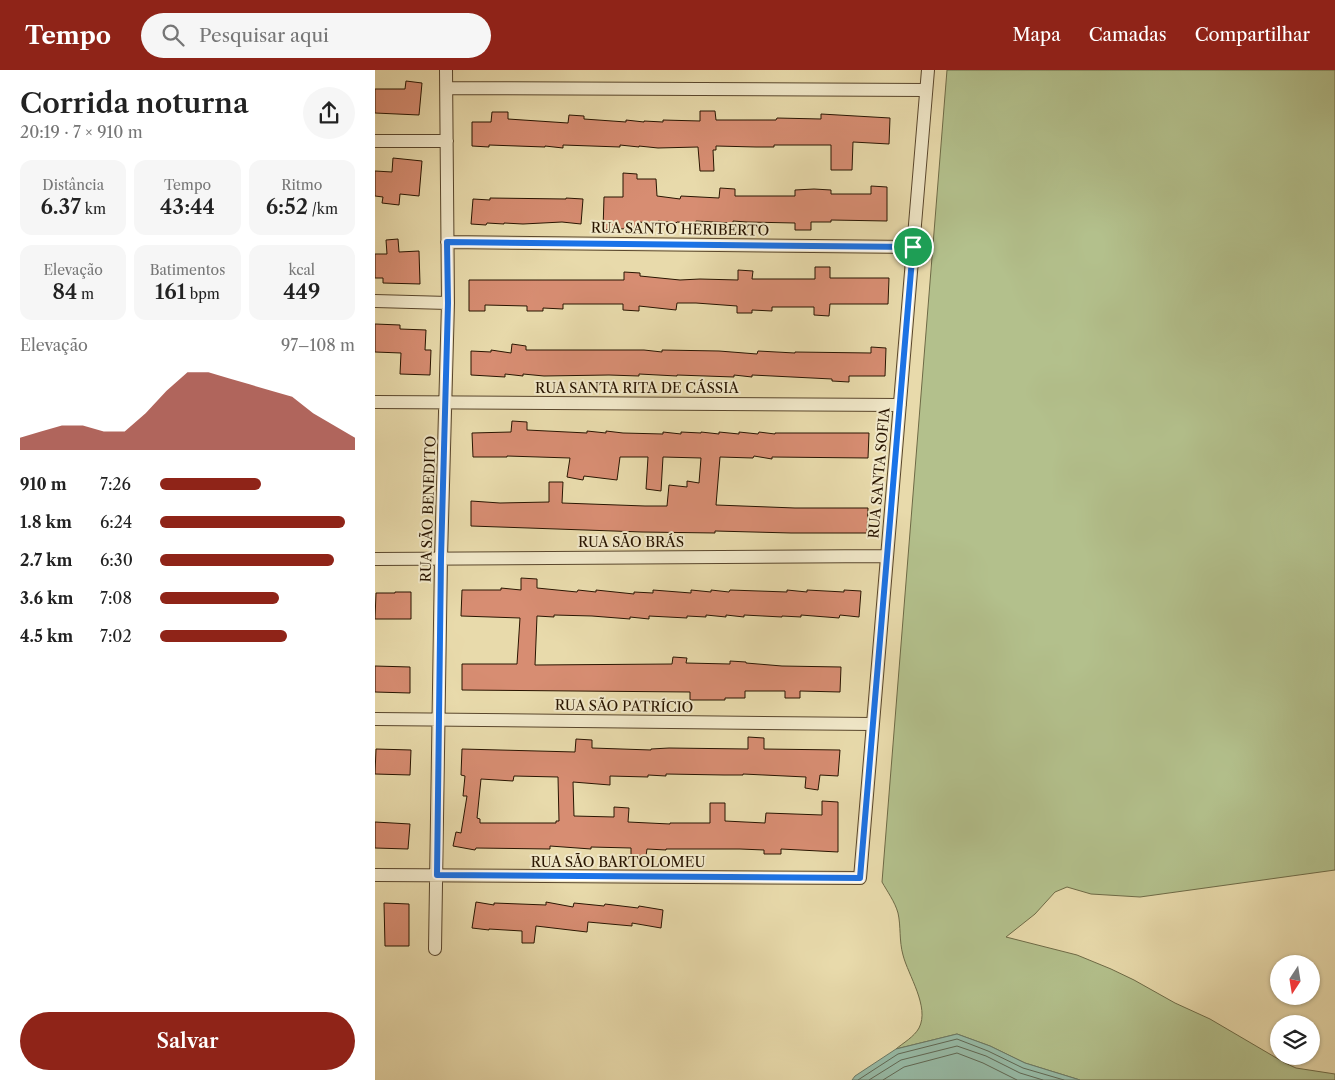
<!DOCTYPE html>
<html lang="pt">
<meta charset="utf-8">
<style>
body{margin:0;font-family:"Libre Caslon Text",serif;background:#f6f6f6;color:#222;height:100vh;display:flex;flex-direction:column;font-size:19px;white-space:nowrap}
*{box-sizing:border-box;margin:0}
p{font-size:16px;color:#767676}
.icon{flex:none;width:28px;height:28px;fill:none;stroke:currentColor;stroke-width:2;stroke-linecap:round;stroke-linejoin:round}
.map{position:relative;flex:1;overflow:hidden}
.panel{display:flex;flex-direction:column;background:#fff;width:375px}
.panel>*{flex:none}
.needle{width:32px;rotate:192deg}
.fabs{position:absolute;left:895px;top:885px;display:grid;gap:10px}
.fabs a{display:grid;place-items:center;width:50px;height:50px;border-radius:50%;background:#fff;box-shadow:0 1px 4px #0004;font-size:25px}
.pin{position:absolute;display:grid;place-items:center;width:42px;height:42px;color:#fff;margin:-21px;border:2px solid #fff;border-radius:50%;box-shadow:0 1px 5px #0007}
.round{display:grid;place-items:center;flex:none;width:52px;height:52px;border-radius:26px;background:#f6f6f6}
.head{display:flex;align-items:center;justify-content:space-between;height:85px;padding:0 20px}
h1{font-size:28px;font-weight:600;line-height:38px}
.metrics{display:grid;grid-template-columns:repeat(3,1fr);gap:8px;height:85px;padding:5px 20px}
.metrics div{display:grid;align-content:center;border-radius:12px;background:#f6f6f6;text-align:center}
.metrics b{font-size:21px;font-weight:600}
.metrics small{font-size:14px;font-weight:400}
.metrics p{font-size:14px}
.chart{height:140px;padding:10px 20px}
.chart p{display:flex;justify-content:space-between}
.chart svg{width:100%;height:90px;margin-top:5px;fill:#8f2418;opacity:.7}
.cta{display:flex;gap:10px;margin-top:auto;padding:10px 20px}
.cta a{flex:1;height:58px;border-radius:30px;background:#8f2418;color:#fff;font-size:20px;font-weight:600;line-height:58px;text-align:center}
ul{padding:0 20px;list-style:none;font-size:16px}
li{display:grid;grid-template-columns:80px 60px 1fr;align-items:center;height:38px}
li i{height:12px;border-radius:6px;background:#8f2418}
header{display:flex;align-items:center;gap:30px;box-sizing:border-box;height:70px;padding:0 25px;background:#8f2418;color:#fff}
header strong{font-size:24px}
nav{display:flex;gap:28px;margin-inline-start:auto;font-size:18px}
.search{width:350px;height:45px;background:#f6f6f6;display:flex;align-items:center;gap:12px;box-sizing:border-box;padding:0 18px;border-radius:28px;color:#767676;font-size:19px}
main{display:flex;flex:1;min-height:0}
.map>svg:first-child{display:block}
</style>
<header>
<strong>Tempo</strong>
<div class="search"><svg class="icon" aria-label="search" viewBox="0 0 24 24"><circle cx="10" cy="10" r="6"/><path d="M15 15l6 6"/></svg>Pesquisar aqui</div>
<nav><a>Mapa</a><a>Camadas</a><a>Compartilhar</a></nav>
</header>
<main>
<section class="panel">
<div class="head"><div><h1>Corrida noturna</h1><p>20:19 · 7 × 910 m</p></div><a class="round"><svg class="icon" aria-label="share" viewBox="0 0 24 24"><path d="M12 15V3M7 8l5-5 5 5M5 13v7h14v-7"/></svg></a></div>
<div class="metrics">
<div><p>Distância</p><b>6.37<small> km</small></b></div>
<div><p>Tempo</p><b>43:44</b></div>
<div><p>Ritmo</p><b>6:52<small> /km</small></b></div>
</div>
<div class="metrics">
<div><p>Elevação</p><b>84<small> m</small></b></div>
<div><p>Batimentos</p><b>161<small> bpm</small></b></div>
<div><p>kcal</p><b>449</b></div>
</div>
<div class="chart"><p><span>Elevação</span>97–108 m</p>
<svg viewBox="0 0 160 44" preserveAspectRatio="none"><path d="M0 44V38L10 35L20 32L30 32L40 35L50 35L60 26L70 15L80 6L90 6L100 9L110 12L120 15L130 18L140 26L150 32L160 38V44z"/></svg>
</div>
<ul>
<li><b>910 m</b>7:26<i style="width:52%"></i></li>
<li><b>1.8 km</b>6:24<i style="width:95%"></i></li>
<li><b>2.7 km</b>6:30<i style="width:89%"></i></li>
<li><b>3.6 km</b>7:08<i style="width:61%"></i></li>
<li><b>4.5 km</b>7:02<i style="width:65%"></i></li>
</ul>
<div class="cta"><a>Salvar</a></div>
</section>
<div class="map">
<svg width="960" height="1010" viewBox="0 0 960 1010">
<rect width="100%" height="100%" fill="#e8daab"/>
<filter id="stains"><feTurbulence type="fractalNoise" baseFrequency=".004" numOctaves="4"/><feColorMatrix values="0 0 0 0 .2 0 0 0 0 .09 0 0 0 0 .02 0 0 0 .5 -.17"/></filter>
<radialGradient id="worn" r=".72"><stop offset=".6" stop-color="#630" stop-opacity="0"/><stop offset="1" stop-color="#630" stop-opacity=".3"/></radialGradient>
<path fill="#b3c08c" stroke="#6e6a46" d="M572,0H960V800L765,827L716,824L692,817L680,822L660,844L631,867L702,885L736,899L759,910L800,933L835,949L910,993L921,998L960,1004V1010H705L650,993L615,976L582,964L521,979C528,973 539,967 544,958C555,937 533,905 528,885C524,871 526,856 523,843C520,832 512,821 507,812Z"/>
<path fill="#97bba7" stroke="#6b7965" d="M582,964L615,976L650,993L705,1010H477L480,1006L521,979Z"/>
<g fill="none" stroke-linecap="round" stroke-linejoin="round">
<path stroke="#606854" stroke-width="1" d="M483,1010L523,984L582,969L613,981L648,998L689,1010
M494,1010L526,990L582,976L611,986L645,1003L668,1010
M508,1010L529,997L582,983L608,993L642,1010"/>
</g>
<path fill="#d78d72" stroke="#291501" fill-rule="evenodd" d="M31,11L47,13L44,45L0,43V19H30Z
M325,41H340L341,50H401L402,48L446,49V44L515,48L514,74L478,72L477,100H456V75H399V77H381L341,76V80H338L339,101H325L323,77L283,78L264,76V77L245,75V77L188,75V78L170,76V77L114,75V77L97,76V52H116L117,42H133V49L193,53L194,45L209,46V49L251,52V50L269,52V51L288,52V50L325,51Z
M18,88L47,91L44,126L25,124L24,135L7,133L8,127L0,126V101L17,102Z
M248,103L262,104V109H281L282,126L305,129L306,126L344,128L345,118L360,119V126H420V120L439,119L456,120V124H496V116L512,117V151L456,150V152H436V160H420V153L372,152L358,151V153L321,151V153L302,152L301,153L283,151V153L262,152V158L228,160L229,127H248Z
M115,128L191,129V128L208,129L206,154L187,152L148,154L129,153V154L112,153L111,155L96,154L98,129L115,130Z
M23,169L24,182L44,181L45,214L8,213V208H0V184H12L11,170Z
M440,197H455V208H514L513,234H455L454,246L439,245V237H397V241L377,240V243H362V236L321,233H302L301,240L264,236V241L248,240V234H188V239L168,238V241H152V236L110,235V241H94V210H249V202L265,203V206L305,210L325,209L363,210V200L378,201L377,209H440Z
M0,254L25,255V259L51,260L50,280H56L55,305L25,304L26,283L0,282Z
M137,274L151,276V280H269L287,282V280L344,281L382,284L383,281L420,283V282L496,283V277L511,278L510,306H474V312L457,311V309L377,305V307L359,305V307L302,305V306L264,304V306L234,305L169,306L148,304V306L130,304V307L96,305V281L116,282V280L136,283Z
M137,351L152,352V360L212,363V361L231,363V361L248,363L288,364V362L306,364V362L326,363V362L344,364V362L364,364V362L383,364L384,362L400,364V363H494L493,388L397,387V389L379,386L378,388L345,387L341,435L420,438H493L492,463H416L340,461V463L267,462L96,456V431L125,433L174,432V412H188L187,433L270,436H292L294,415L312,417V411L324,413L326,388L288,387L286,421L271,419L273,387H245L242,410L209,406L208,410L192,407L195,388L132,386V387H98L97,363L136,362Z
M146,508L162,509V518L202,522L203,520L221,522V520L259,524V522L278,523V520L316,523V520L336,522V520L354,522L355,520L412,522V520L432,522V520L469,522V520L486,521L484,547L465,545L464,548L426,545V547L407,546V547L369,545V547L351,545V547L331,545V547L312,546V548L274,546V549L255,547V549L217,546L179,545V547L162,546L160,595L297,594L298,587L312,588L311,593L355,594V591L371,592V593L407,596L466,597L465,622L425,621V628H410V621H370V628H350V630H315V622L87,620V594H142L145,548L86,546L87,520H126V518L146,520Z
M20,522H36V549H0L1,523H20Z
M0,596L35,597V623L0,622Z
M373,667L389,668V679L465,680L463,706L445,705L443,720L430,718L431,707L368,704V705H349L291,704V706L273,705V707L235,706V715L198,712L199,746L239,747V737L254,738L253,752L295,754V753H335V733H350V751L390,753L391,743L447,745V731L463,732V782L406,779V784H389V780L365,779H291V780L272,779L271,786L256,785V778L216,777V779L175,776V779L101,778L100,780L78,776L81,762L86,763L92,726H88L90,706L86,705L87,679L200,682L201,669L217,670V678L276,680V679L294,678L373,679ZM139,706L183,707L184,751H181V753H105V749L102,748L106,709L138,711Z
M1,679L36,680L35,705L0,704Z
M0,752L35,754L33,779L0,778Z
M101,832L119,835V833L171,835V832L198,837L199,833L229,836L230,834L263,838L264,836L288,840L286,858L257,853V856L213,852L212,862L161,856L159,873H147V861L114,859V860L97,858Z
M9,833L34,834V876H10Z"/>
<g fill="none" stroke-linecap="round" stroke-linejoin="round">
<defs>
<path id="street" d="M72,18L551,20
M0,71H72
M72,172L538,177
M0,231L73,233
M0,332L525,335
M0,489L512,486
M0,649L498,654
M0,805L485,808L553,0
M60,879L66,488L73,233L71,0"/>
</defs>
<use href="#street" stroke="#59462c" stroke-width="14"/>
<use href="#street" stroke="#f0e7c8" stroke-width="12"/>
</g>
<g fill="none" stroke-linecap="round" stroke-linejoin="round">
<defs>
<path id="route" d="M72,172L538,177L485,808L62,805L66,488L73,233Z"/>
</defs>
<use href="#route" stroke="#fff" stroke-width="10"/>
<use href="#route" stroke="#1a73e8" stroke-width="6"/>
</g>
<g text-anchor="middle" stroke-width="4" stroke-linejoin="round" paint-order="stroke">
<g font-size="14" fill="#291501" stroke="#f0e7c8">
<text transform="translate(305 159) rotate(1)" y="5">RUA SANTO HERIBERTO</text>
<text x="262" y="323">RUA SANTA RITA DE CÁSSIA</text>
<text transform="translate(504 403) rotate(-85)" y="5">RUA SANTA SOFIA</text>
<text transform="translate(53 439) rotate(-88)" y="5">RUA SÃO BENEDITO</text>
<text x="256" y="477">RUA SÃO BRÁS</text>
<text transform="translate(249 636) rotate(1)" y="5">RUA SÃO PATRÍCIO</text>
<text x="243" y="797">RUA SÃO BARTOLOMEU</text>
</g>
</g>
<rect width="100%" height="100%" filter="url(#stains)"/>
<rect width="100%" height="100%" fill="url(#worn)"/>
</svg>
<div class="fabs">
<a><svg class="needle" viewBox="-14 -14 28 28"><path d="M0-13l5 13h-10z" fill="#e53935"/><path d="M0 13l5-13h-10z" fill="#767676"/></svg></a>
<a><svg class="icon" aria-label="layers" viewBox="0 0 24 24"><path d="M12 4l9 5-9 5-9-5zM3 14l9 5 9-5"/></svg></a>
</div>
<div class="pin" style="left:538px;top:177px;background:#1e9e55"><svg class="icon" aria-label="arrive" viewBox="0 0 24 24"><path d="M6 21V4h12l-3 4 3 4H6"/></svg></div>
</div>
</main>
